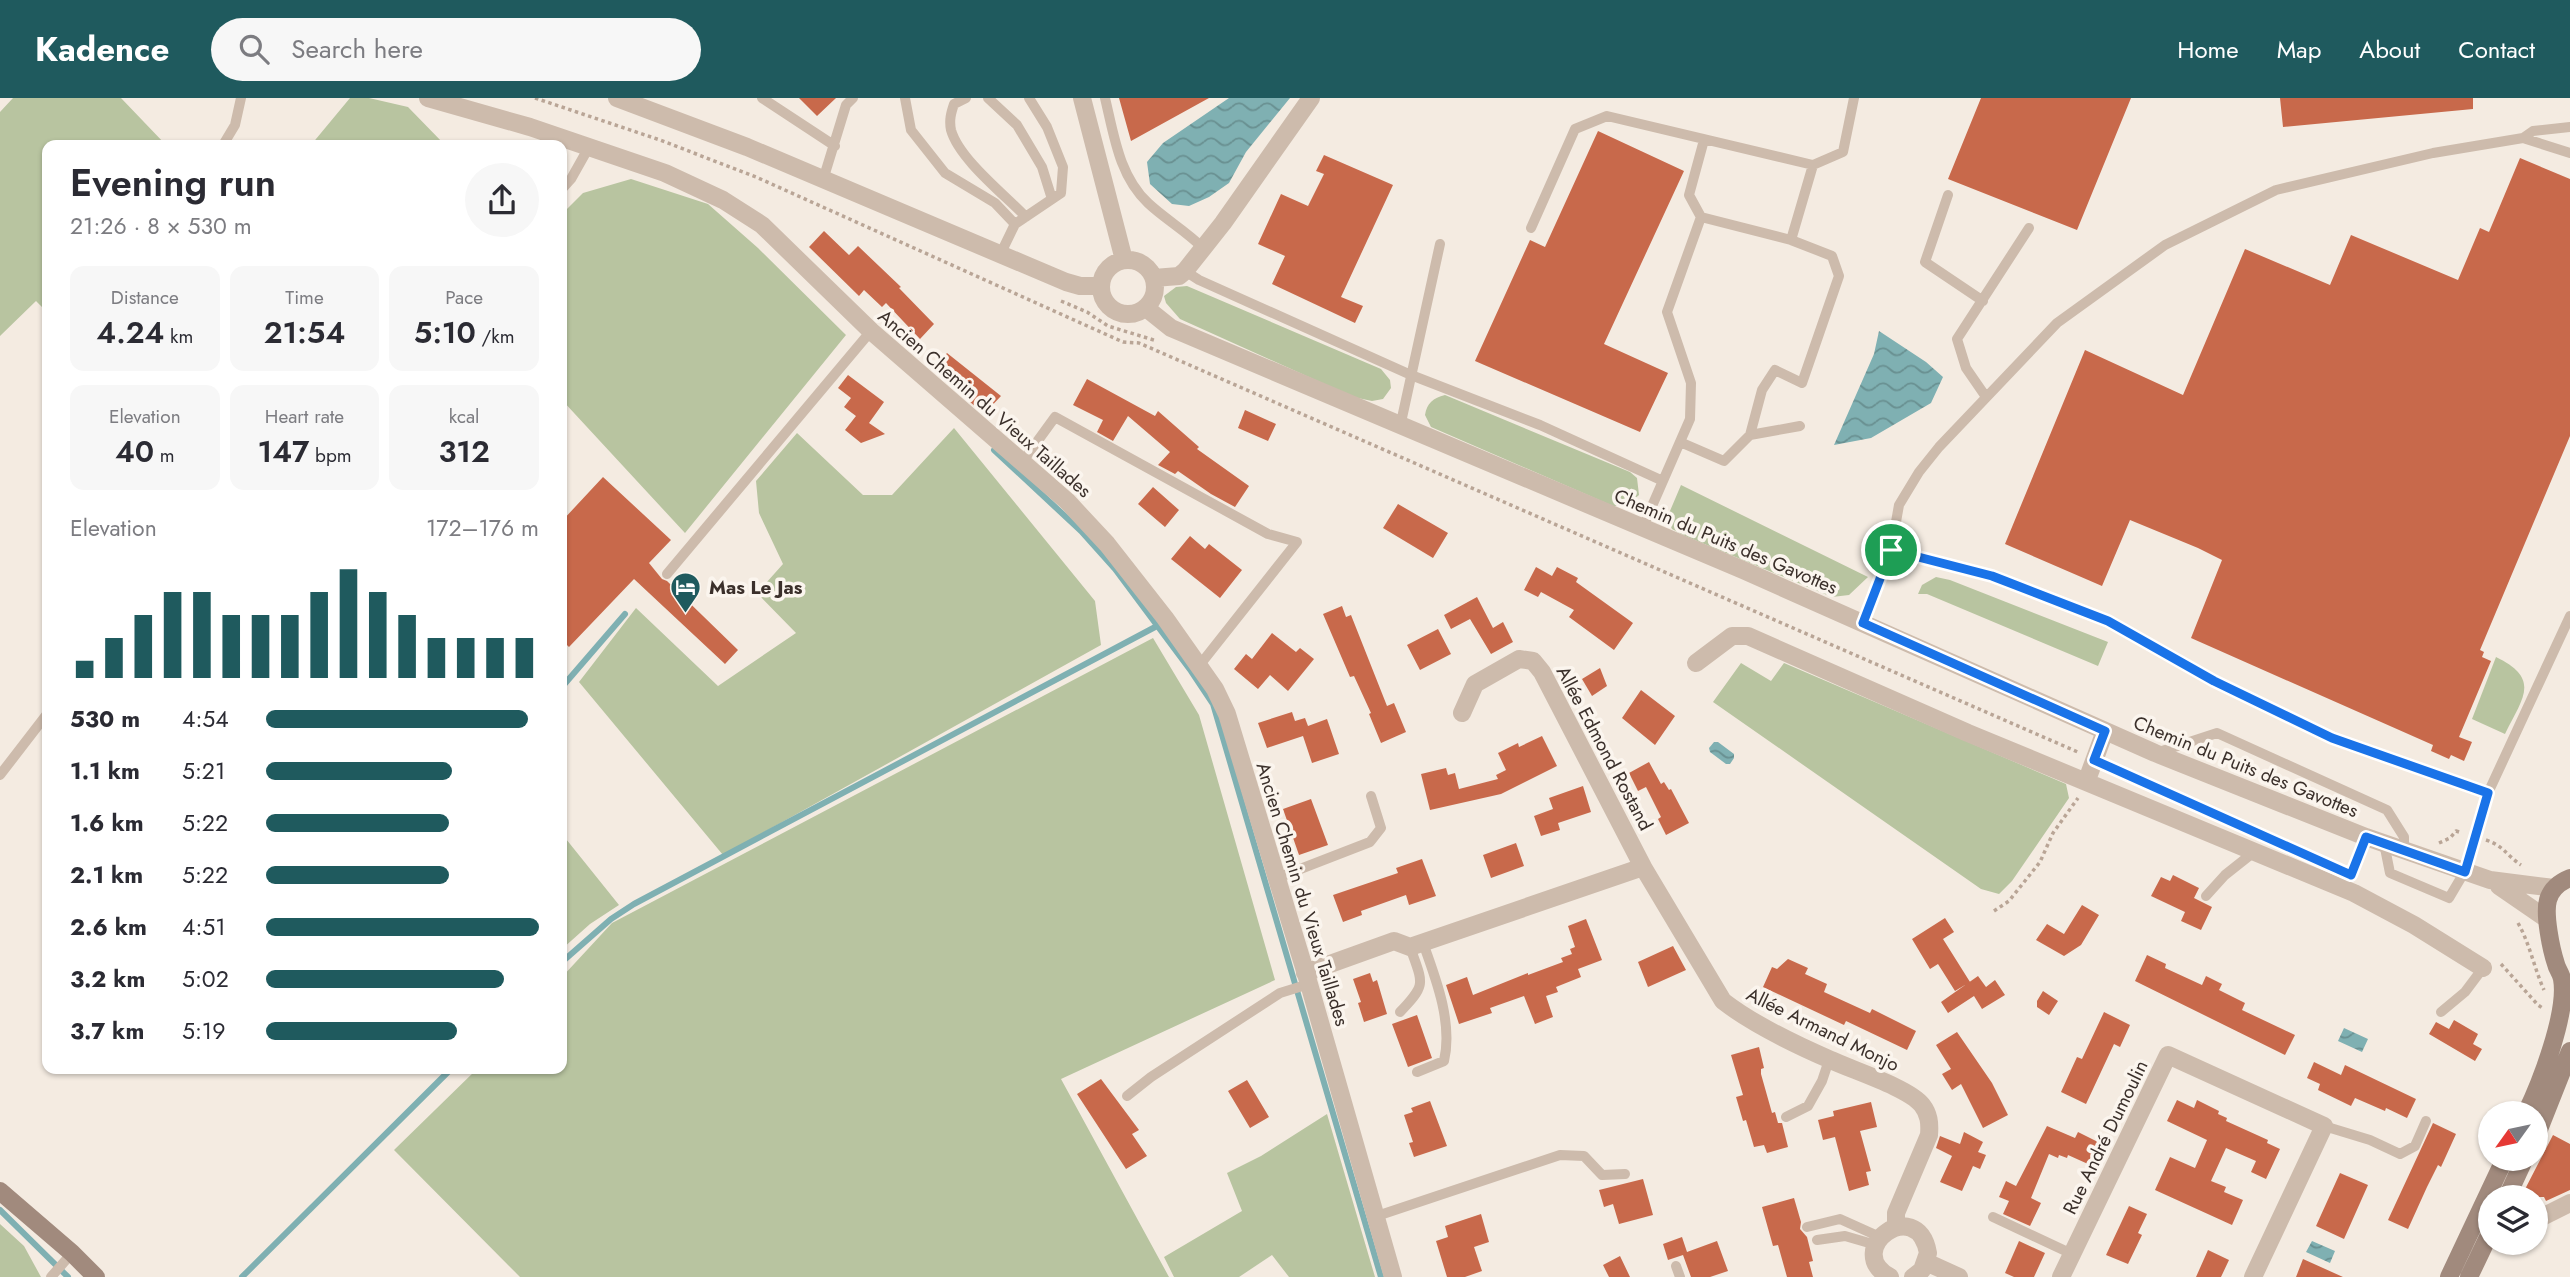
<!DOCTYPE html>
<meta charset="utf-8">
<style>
body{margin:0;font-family:Jost,sans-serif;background:#f7f7f7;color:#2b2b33;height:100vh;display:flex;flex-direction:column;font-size:26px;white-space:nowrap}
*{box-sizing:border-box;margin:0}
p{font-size:23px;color:#7c7c81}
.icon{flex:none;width:38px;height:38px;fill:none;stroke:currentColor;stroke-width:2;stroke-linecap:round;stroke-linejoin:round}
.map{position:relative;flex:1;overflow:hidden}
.side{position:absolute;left:42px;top:42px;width:525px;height:934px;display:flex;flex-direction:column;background:#fff;border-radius:14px;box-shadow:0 2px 5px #0004}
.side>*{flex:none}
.needle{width:46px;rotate:237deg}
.fabs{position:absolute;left:2478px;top:1003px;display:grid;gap:14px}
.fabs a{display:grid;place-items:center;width:70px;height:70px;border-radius:50%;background:#fff;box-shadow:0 2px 5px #0004;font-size:35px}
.pin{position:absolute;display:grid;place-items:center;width:60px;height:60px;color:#fff;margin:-30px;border:4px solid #fff;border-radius:50%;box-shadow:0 2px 7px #0007}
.round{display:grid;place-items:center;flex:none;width:74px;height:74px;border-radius:37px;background:#f7f7f7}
.headline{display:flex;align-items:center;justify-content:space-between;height:119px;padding:0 28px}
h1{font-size:38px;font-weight:600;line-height:52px}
.figures{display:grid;grid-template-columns:repeat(3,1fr);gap:10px;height:119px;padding:7px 28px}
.figures div{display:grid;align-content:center;border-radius:14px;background:#f7f7f7;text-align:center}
.figures b{font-size:30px;font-weight:600}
.figures small{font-size:19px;font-weight:400}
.figures p{font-size:19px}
.chart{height:196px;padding:14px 28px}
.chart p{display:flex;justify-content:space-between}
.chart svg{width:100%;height:126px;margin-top:7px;stroke:#1f5a5e;stroke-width:6}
ul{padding:0 28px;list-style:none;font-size:23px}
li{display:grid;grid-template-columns:112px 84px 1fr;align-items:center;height:52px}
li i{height:18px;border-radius:9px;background:#1f5a5e}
header{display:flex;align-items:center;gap:42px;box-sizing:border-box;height:98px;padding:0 35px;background:#1f5a5e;color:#fff}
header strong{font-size:33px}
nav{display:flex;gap:38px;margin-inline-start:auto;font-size:24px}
.search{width:490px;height:63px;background:#f7f7f7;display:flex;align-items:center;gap:18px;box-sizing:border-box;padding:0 24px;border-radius:38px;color:#7c7c81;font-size:26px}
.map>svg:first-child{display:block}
</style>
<header>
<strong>Kadence</strong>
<div class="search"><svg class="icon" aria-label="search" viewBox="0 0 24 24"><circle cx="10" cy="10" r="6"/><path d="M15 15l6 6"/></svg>Search here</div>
<nav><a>Home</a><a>Map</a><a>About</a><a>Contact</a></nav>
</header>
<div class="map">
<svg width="2570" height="1179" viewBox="0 0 2570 1179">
<defs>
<pattern id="water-waves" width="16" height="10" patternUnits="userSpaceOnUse" patternTransform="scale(1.75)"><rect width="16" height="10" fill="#7fb0b2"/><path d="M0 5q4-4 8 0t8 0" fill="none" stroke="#699091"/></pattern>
</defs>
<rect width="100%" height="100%" fill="#f4ebe1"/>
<path fill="#b8c4a0" d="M13,0H121L166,47H47V214L36,203L0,238V14Z
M350,0H369L408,9L445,47H311Z
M631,81L708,106L758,150L846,237L685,435L562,302V116L583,95Z
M1187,188L1381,271L1390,282L1391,290L1383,301L1372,303L1353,299L1180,221L1166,205L1164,198L1176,189Z
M1445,297L1630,374L1637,380L1639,397L1626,408H1613L1431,329L1425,317C1427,305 1433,300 1445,297Z
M954,330L1095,503L1101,547L723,757L579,584L636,510L718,588L796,535L757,495L783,466L759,415L756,383L797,335L863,397H892Z
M1681,387L1868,479L1849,497L1832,499L1685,438L1672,431L1667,420Z
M1936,479L1950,482L2108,544L2098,568L1927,496H1918L1922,487Z
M1153,540L1199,617L1275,882L1061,981L1169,1179H520L394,1052L477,971H562V879L612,825Z
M2496,559C2542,581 2522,601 2505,636L2472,621Z
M1741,565L1771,583L1784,565L2066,686L2069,700L2012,783L1999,796L1981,791L1713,604Z
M562,736L619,807L590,826L562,851Z
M1327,1016L1375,1179H1289L1272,1157L1239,1179H1174L1164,1159L1242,1113L1227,1075L1261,1058Z
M0,1126L24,1148L41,1179H0Z"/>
<path fill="url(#water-waves)" d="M1229,0H1290L1246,54L1229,85L1209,99L1189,108L1172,106L1150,86L1147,64L1163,45Z
M1879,233L1926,264L1943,279L1931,305L1871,340L1834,347L1874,256Z
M1714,644H1718L1734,656V660L1730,666H1726L1710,654L1709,650Z
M2344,930L2368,941L2362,954L2338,943Z
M2312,1143L2335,1153L2330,1165L2306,1154Z"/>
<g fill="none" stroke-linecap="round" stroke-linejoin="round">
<path stroke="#7fb0b2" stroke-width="6" d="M994,352L1081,433L1115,471L1191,573L1213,606C1268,797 1326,988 1381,1179
M562,589L625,516
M562,864L611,821L634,806L1157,528
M0,1112L68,1179
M242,1179L451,971"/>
</g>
<path fill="#c8694b" d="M799,0H836L817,18Z
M1119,0H1209L1131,43Z
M1981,0H2131L2077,132L1948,81Z
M2280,0H2473V11L2283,29Z
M1598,33L1684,73L1604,246L1668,275L1640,334L1475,263L1530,142L1545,149Z
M1324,57L1393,87L1341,199L1363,208L1355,225L1272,186L1285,158L1258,146L1281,96L1308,108L1324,76L1316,73Z
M2520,60L2570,81V338L2480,552L2484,554L2482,559L2491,563L2459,639L2472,644L2464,663L2451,657L2449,661L2431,653L2433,647L2191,540L2222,462L2198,450L2130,422L2102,488L2005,446L2085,252L2183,297L2245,151L2330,187L2351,137L2458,182L2480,130L2489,134Z
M824,133L849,157L858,148L901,189L899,190L934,226L920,241L886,205L882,209L864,192L859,198L809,149Z
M947,255L1001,298L984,316L933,272Z
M848,277L884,304L869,325L885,336L861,345L845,332L856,318L844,309L851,300L838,290Z
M1087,281L1155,318L1158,313L1199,349L1197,351L1249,388L1235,409L1211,396L1178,373L1175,376L1158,367L1170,354L1128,318L1113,343L1097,334L1103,322L1073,307Z
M1245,312L1276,326L1268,343L1238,330Z
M603,379L671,442L649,465L662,481L667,483L738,552L725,566L634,481L569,549L562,542V423Z
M1153,389L1179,412L1165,429L1138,406Z
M1398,406L1448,435L1433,460L1383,430Z
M1190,438L1205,451L1209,446L1242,472L1220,500L1171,461Z
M1536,469L1552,478L1557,469L1578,480L1576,484L1633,525L1614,552L1569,519L1574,512L1541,494L1538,499L1524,492Z
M1477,499L1493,530L1503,524L1513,544L1491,556L1470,521L1451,531L1444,517Z
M1342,508L1346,519L1351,517L1387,608L1394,605L1406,634L1381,645L1369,616L1371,615L1354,578L1350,579L1323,516Z
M1438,531L1451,556L1420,572L1407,547Z
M1272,535L1296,554L1300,550L1314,561L1288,593L1270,577L1258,591L1234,571L1246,556L1252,561Z
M1600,570L1607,588L1592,598L1582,581Z
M1641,592L1675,618L1655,647L1622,620Z
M1292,614L1295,623L1305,620L1308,628L1327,621L1339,656L1312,665L1303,638L1267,650L1258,625Z
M1542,638L1557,668L1501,696L1430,712L1421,676L1446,670L1448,677L1455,675L1459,691L1498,681L1496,677L1506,672L1498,655L1518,645L1519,649Z
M1649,664L1661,686L1664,684L1669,692L1671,691L1689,725L1666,737L1658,721L1661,719L1646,689L1638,693L1629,675Z
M1583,688L1591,714L1558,725L1560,732L1541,738L1534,718L1553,711L1549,700Z
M1311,701L1328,747L1299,757L1283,711Z
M1516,745L1524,768L1491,780L1483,757Z
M1422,761L1436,798L1409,807L1406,797L1361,813L1362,817L1343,824L1333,797L1398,775L1396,770Z
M2173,777L2199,790L2194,800L2212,809L2201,832L2181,823L2185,814L2151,798L2161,779L2170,783Z
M2082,807L2099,817L2081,847L2064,858L2036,842L2047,826L2064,836Z
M1945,820L1954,834L1943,841L1970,884L1955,893L1938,866L1930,871L1912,841Z
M1586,821L1602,862L1578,871L1581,879L1556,889L1558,894L1546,898L1553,919L1535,926L1524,898L1490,910L1492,915L1459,926L1446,887L1467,879L1473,897L1528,875V877L1563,864L1561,860L1572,856L1570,851L1575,849L1568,828Z
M1673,848L1686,872L1648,889L1638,864Z
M2147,857L2166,866L2165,870L2202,887L2206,878L2222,886L2219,892L2245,905L2242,912L2295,937L2285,957L2135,883Z
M1788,861L1808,870L1805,876L1827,886L1824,894L1870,915L1872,911L1916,933L1907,952L1846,923L1844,927L1763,889L1772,869L1777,871Z
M1370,875L1373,884L1377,882L1387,916L1364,924L1358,905L1361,904L1353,881Z
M1978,878L1986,889L1995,882L2005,897L1982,911L1974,898L1948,915L1941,904Z
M2043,893L2058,903L2049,917L2037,909V903Z
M2104,914L2130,927L2120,949L2114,946L2086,1006L2061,994L2077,959L2082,961Z
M1417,917L1432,960L1408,969L1392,926Z
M2454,922L2478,936L2473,946L2482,951L2475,963L2429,936L2436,924L2449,931Z
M1957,934L1992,985L2008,1017L1983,1030L1961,986L1952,992L1942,976L1951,971L1936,947Z
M1759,949L1764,970L1761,971V976L1772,1015L1775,1014L1778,1025H1782L1788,1049L1767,1055L1764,1047L1754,1049L1746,1022L1743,1023L1736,999L1743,997L1731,957Z
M2314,964L2341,977L2345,967L2416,1001L2407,1020L2386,1010L2385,1013L2355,1000L2351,1008L2318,992L2320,986L2307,980Z
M1101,981L1139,1032L1132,1036L1147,1058L1126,1071L1077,996Z
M1247,982L1269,1019L1250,1030L1228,993Z
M2177,1002L2194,1010L2197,1002L2219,1013L2218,1016L2227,1020L2226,1023L2268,1042L2267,1045L2280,1051L2266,1081L2251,1074L2256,1063L2226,1050L2211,1083L2226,1089L2224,1094L2243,1102L2232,1127L2155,1092L2170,1059L2195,1070L2207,1042L2167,1023Z
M1430,1003L1447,1048L1414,1059L1409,1045L1413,1044L1404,1017L1413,1014L1411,1010Z
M1871,1004L1877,1029L1860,1033L1871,1073L1866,1074L1869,1087L1849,1093L1835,1039L1823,1042L1818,1022L1834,1018L1833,1013Z
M2433,1025L2456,1036L2441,1069L2438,1067L2427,1089L2408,1131L2388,1122Z
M2047,1028L2075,1040L2078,1034L2098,1044L2088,1066L2068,1057L2067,1060L2059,1057L2058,1060L2049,1056L2031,1100L2041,1105L2030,1128L2003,1116L2009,1103L1999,1099L2006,1083L2016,1088Z
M1964,1034L1983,1044L1978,1054L1986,1057L1980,1071L1973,1068L1962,1093L1940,1084L1952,1058L1936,1050L1940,1038L1960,1046Z
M2553,1037L2570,1046V1092L2546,1103L2544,1099H2521Z
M2340,1075L2368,1087L2344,1141L2316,1128Z
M1643,1081L1653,1117L1619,1126L1613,1106L1604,1109L1599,1092Z
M1794,1100L1801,1124L1800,1131L1807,1139L1813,1163L1809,1164L1813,1179H1787L1778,1147L1773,1148L1762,1109Z
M2129,1108L2147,1116L2138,1135L2142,1137L2128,1166L2106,1157Z
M1481,1116L1489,1144L1474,1149L1482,1173L1465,1179H1447L1436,1143L1448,1139L1445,1128Z
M1682,1139L1687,1154L1717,1143L1728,1173L1710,1179H1691L1683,1157L1668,1162L1663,1146Z
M2019,1143L2045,1155L2034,1179H2014L2005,1175Z
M2208,1152L2229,1162L2221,1179H2196Z
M1620,1158L1630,1179H1609L1603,1167Z
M2303,1161L2343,1179H2296Z"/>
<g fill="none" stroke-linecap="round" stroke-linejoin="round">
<path stroke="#b9a596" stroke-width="3.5" stroke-dasharray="3.5 3.5" stroke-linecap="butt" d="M535,0L660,42L756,79L1123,244L1139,245L2080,655
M1061,203L1087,214L1108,228L1157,243
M2109,668L2253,731
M2486,742C2504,748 2506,757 2521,767
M2439,745L2450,740L2456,733L2462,735
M2352,775L2360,756
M1994,813L2009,803L2040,764L2053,735L2078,700
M2518,825C2530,846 2534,870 2544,892
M2501,866L2538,907L2544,911"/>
<path stroke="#cdbbac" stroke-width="10" d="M762,0L835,48
M905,0L911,32L945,75L995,105L1015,126
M966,0L954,6C951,15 949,22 951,32C959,61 1005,97 1026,119
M988,0L1017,27L1042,69L1052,101
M1105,0C1114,37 1119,78 1148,105C1165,121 1186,133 1203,150
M2523,40L2533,33L2570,29
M223,47L235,27L241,0
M823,82L846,7L853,0
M562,91L571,81L589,49
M1948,97L1925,164L1983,203
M1701,119L1689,97L1704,42
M1531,130L1575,31L1607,18L1813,67L1843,54L1854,0
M1000,157L1015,126L1061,95L1063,69L1047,29L1029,0
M1185,173L1199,182L1411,277L1540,327L1663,383
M1986,299L1966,270L1957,241L2029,130
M1400,329L1440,146
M1750,337L1762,292L1775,272L1802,285L1839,178L1832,158L1791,142
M1680,344L1724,363L1750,337L1800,328
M1023,363L1055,319L1268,436L1297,444L1199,568
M1642,431L1690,321L1691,285L1667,214L1701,119L1791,142L1813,67
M1891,452L1899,407L1919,374L1939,349L2057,225L2165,147L2276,92L2433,55L2523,40L2570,55
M667,476L871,233
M1862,525L1891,452L1992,478L2108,523L2214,583L2332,640L2488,695
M2159,654L2217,635L2387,712L2404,739V752
M0,677L47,616
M2384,745L2390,775L2449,800L2465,773L2488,695L2570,518
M1277,780L1370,744L1381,730L1371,698
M2206,798L2225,777L2254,754
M1400,914C1427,886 1423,886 1410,849
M2441,914L2465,894L2483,870
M1417,974L1444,963C1453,925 1436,881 1423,845
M1127,998L1151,979L1280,895L1309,886
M1786,1019L1808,1008L1822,983L1829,962
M2324,1028L2370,1042L2400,1056L2415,1048L2426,1023
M1377,1118L1560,1057L1584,1058L1602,1077L1625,1076
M1993,1119L2072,1156
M1807,1129L1840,1121L1880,1139
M1817,1142L1845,1138L1876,1147
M1676,1168L1680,1179
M51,1179L72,1155"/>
<path stroke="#cdbbac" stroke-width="18" d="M428,0L530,29L665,75L723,102L762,127L871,233L1067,403L1107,446L1165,520L1215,591L1227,616L1309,886L1393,1179
M617,0L747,49L1066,184L1080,188H1101
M1082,0L1124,162
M1101 189a27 27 0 1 1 54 0a27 27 0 1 1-54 0Z
M1154,180L1179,178L1185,173L1223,125L1311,0
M1146,210L1171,230L1743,472L2155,655L2366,739L2490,782L2554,790
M1696,565L1732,538H1748L1968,635L2354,795L2414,827L2483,870
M1462,615L1475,586L1519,561L1533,563L1542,574L1643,769
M2087,682L2105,633
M2499,788L2547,821
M1305,875L1394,843L1410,849L1643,769L1723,903C1754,927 1794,946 1831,962C1852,972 1909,990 1922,1007C1929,1016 1930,1025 1929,1037L1896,1115V1129
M2536,1122L2570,1105
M1926,1164L1959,1179
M1890,1179C1841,1152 1917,1095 1928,1155L1922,1172L1913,1179
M2061,1179L2168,957L2324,1028L2253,1179"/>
<path stroke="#a18a7d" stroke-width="18" d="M2526,1015C2541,984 2568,914 2562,881C2561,875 2557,871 2556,866C2551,851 2544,816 2548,802C2551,791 2560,784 2570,780
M2536,1039L2570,953
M0,1093L72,1155L96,1179
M2507,1099L2525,1060
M2449,1179L2505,1060
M2469,1179L2490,1135"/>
</g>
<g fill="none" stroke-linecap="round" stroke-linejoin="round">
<defs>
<path id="route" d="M1891,452L1992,478L2108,523L2214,583L2332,640L2488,695L2465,774L2366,739L2351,777L2094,662L2105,633L1863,525Z"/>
</defs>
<use href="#route" stroke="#fff" stroke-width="14"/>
<use href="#route" stroke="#1a73e8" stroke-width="9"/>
</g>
<defs>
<symbol id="hotel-pin" viewBox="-11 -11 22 30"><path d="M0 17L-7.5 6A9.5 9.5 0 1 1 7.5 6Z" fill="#1f5a5e" stroke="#fbf5ee"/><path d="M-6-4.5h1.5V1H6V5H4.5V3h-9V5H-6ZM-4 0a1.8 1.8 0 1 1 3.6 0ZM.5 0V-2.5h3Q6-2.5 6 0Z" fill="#fff"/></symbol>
</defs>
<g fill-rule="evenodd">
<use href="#hotel-pin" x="668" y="472" width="35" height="47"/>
</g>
<g text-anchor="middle" stroke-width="7" stroke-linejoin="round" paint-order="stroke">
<g font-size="19" fill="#3b302b" stroke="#fbf5ee">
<text transform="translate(985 305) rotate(41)" y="7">Ancien Chemin du Vieux Taillades</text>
<text transform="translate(1726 443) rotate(23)" y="7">Chemin du Puits des Gavottes</text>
<text transform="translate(1605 650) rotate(62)" y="7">Allée Edmond Rostand</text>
<text transform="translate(2246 668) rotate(22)" y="7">Chemin du Puits des Gavottes</text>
<text transform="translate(1303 796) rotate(73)" y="7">Ancien Chemin du Vieux Taillades</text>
<text transform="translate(1823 931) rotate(26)" y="7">Allée Armand Monjo</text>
<text transform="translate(2105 1039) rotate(-64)" y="7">Rue André Dumoulin</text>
</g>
<g font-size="19" font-weight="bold" fill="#3b302b" stroke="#fbf5ee" text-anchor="start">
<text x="709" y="496">Mas Le Jas</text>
</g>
</g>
</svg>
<div class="fabs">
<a><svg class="needle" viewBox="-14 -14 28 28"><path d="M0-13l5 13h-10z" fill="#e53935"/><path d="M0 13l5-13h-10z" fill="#7c7c81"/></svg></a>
<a><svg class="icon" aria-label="layers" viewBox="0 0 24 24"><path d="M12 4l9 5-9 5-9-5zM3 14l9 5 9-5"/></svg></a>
</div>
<div class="pin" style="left:1891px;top:452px;background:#1e9e55"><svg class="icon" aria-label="arrive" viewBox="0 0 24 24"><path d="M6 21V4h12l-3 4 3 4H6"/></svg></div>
<section class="side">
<div class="headline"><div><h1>Evening run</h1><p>21:26 · 8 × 530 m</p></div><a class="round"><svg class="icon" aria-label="share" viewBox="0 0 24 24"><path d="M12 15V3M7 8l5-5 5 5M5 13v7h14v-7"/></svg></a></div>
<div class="figures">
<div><p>Distance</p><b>4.24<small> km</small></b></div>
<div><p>Time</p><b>21:54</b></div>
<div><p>Pace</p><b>5:10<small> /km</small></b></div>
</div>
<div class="figures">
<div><p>Elevation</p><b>40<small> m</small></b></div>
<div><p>Heart rate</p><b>147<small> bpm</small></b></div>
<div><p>kcal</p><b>312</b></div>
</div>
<div class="chart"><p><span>Elevation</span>172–176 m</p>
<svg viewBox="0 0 160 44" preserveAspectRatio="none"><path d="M5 44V38M15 44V30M25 44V22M35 44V14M45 44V14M55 44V22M65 44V22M75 44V22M85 44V14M95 44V6M105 44V14M115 44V22M125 44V30M135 44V30M145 44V30M155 44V30"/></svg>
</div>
<ul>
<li><b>530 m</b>4:54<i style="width:96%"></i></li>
<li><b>1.1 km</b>5:21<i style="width:68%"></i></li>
<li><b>1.6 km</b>5:22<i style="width:67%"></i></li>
<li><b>2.1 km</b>5:22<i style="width:67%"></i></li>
<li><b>2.6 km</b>4:51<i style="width:100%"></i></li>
<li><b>3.2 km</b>5:02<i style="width:87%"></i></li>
<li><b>3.7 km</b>5:19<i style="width:70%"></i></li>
</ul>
</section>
</div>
